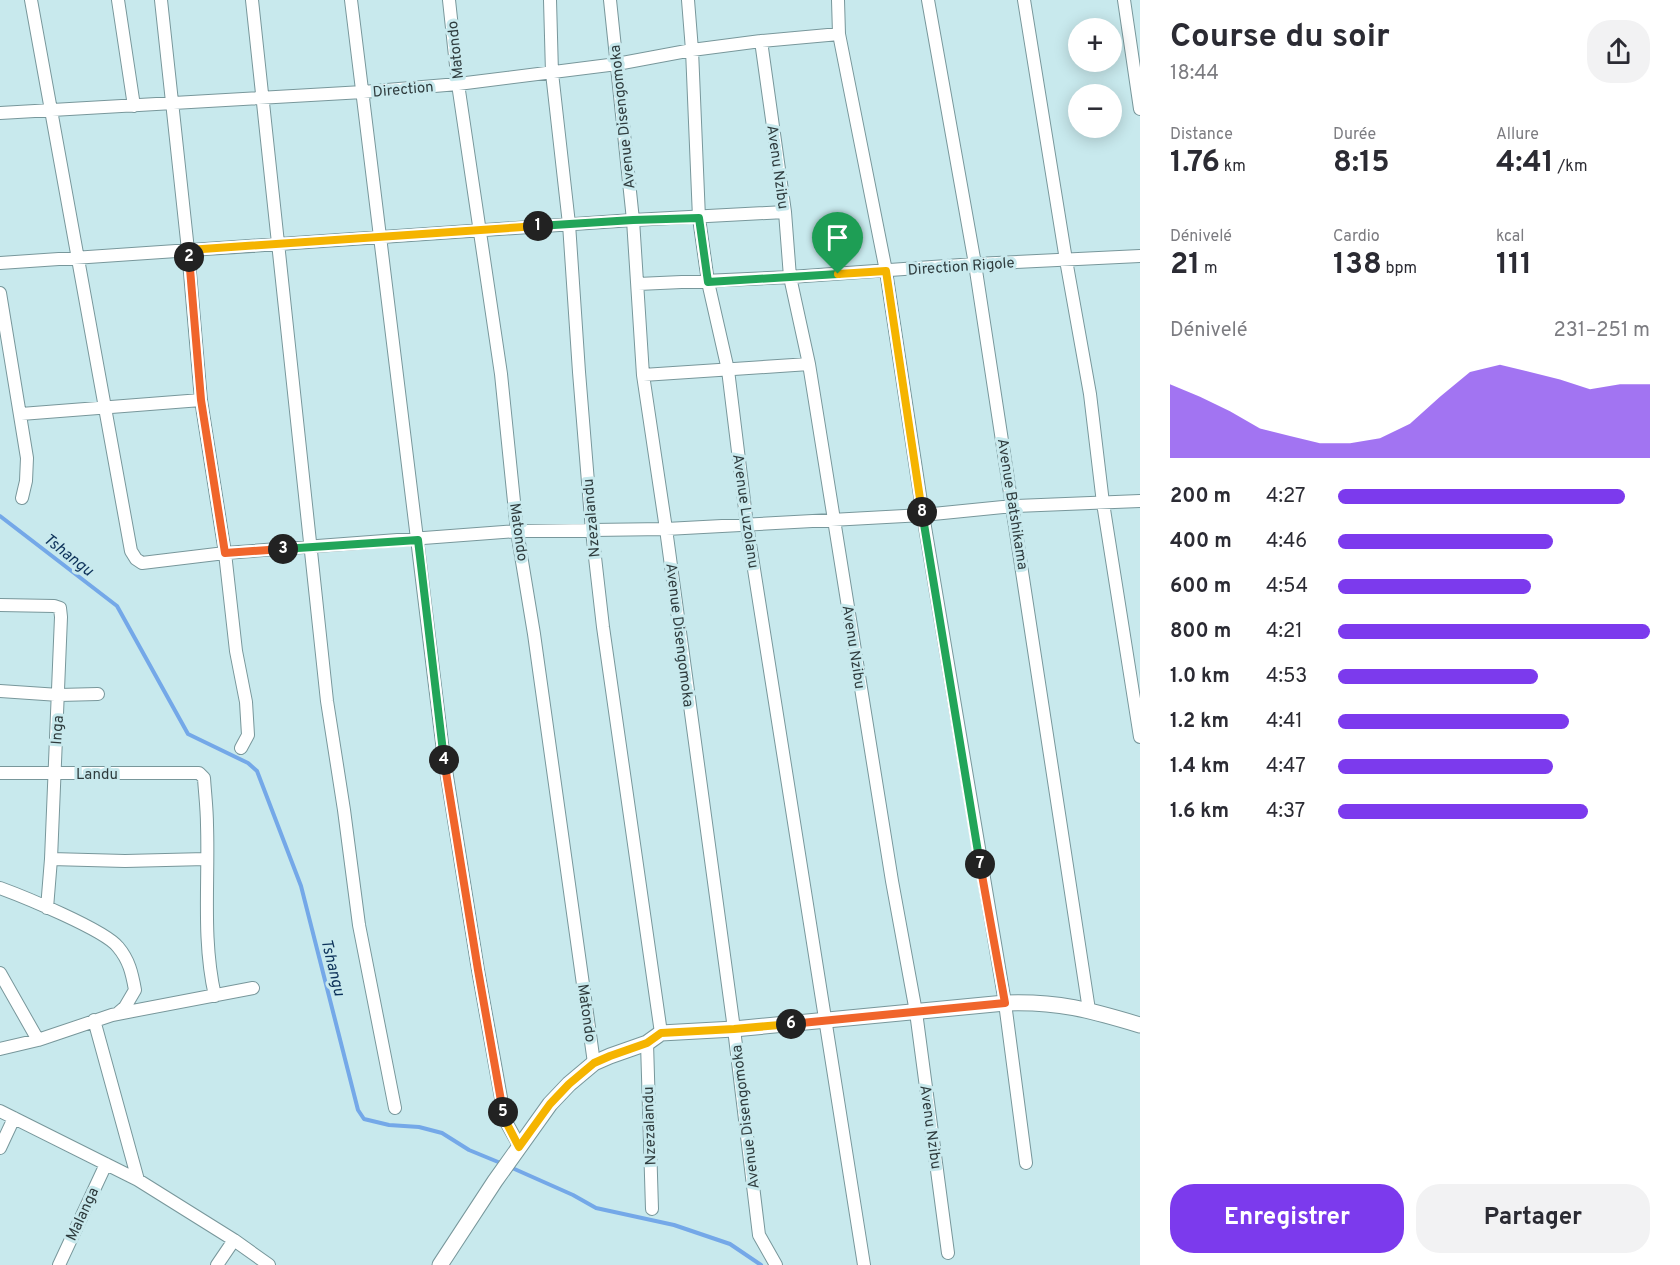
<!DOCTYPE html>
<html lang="fr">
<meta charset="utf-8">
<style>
body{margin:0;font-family:Overpass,sans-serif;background:#f2f2f3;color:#2b2b33;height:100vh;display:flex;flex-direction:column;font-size:22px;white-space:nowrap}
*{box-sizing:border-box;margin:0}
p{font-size:20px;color:#7c7c81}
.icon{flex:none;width:33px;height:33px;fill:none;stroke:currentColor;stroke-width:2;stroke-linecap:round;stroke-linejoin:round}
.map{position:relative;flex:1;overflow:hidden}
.drawer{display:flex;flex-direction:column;background:#fff;width:540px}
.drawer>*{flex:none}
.fabs{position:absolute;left:1068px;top:18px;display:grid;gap:12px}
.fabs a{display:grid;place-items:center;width:54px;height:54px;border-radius:50%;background:#fff;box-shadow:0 3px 15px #0003;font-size:30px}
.pin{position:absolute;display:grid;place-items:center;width:51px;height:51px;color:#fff;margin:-62px -26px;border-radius:50% 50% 50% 0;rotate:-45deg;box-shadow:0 0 6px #0007}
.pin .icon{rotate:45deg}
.km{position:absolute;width:30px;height:30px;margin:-15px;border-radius:50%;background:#222;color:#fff;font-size:16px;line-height:30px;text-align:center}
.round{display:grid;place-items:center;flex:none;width:63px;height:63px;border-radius:24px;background:#f2f2f3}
.overview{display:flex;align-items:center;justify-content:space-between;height:102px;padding:0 30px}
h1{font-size:33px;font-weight:700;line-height:45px}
.metrics{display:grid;grid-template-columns:repeat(3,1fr);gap:9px;height:102px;padding:6px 30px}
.metrics div{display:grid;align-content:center}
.metrics b{font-size:30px;font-weight:700}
.metrics small{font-size:16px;font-weight:400}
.metrics p{font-size:16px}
.chart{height:168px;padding:12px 30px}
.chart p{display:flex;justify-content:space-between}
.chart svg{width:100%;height:108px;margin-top:6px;fill:#7c3aed;opacity:.7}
.button{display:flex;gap:12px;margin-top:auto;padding:12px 30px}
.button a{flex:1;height:69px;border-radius:24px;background:#7c3aed;color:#fff;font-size:24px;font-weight:700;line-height:69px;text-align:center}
.button a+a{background:#f2f2f3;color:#2b2b33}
ul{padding:0 30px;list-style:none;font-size:20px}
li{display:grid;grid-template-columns:96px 72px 1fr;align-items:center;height:45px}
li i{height:15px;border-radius:8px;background:#7c3aed}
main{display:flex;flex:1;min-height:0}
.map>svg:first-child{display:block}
</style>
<main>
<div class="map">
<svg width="1140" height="1265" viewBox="0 0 1140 1265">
<rect width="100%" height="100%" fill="#c8e9ed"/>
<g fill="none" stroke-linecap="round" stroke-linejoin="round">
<path stroke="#74a8e8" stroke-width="4" d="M0,516L117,606L188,734L248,763L257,771L301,886L358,1110L364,1119L389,1125L419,1127L442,1133L469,1150L503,1164
M510,1167L573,1195L596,1208L674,1225L730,1244L761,1265"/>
<defs>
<path id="minor" d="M31,0L131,551L136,559L142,563L225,553L517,531L666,529L923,515L1013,506L1140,501
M118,0L134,106
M161,0L188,250L201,400L225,553L236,651L246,702L248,735L241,748
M252,0L327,701L344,810L359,925L395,1108
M351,0L443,751L478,970L505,1120L520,1147
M449,0L458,84L501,374L517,531L534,634L594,1063
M550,0L552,73L569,224L579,372L592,531L603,627L661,1033
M610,0L633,220L643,375L666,529L734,1029L759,1235L776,1265
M688,0L692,50L699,218L708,282L728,370L747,525L864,1265
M838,0L839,34L886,271L923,515L1005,1003L1026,1163
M928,0L975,264L1089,1010
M1024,0L1066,260L1090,394L1103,503L1140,737
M1124,0L1140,109
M761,41L785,212L790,277L809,364L892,881L916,1012L948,1253
M0,113L363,92L458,84L617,64L692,50L761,41L839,34
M0,263L633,220L785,212
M638,284L790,277L975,264L1140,256
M0,293L27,458L26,481L22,498
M643,375L809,364
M21,414L201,400
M0,605L54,606L60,608L61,617L51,859L47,908
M0,691L59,695L98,694
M0,773H199L204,778C205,794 207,809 207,825C209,882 202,939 215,996
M51,859L125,861L206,859
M0,888C22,896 105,930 118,947C129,960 132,973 135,990L125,1007L118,1013
M0,973L38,1040
M94,1020L138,1180
M647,1043L652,1209
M0,1049L38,1040L112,1015L253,988
M0,1111L138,1180L234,1240L269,1265
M0,1148L14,1118
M59,1265L106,1164
M217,1265L234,1240"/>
<path id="tertiary" d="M440,1265L495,1181L550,1104L569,1084L594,1063L610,1056L647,1043L661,1033L734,1029L1005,1003C1058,1001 1090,1010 1140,1025"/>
</defs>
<use href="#minor" stroke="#78979b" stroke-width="14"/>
<use href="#tertiary" stroke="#78979b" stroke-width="17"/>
<use href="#minor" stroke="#fff" stroke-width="12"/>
<use href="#tertiary" stroke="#fff" stroke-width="15"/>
</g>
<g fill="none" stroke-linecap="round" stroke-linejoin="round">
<defs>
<path id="split-1" d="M538,226L633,220L699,218L708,282L838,274"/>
<path id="split-2" d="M189,257L188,250L538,226"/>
<path id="split-3" d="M189,257L201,400L225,553L283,549"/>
<path id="split-4" d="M283,549L418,540L444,760"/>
<path id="split-5" d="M444,760L478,970L503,1112"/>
<path id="split-6" d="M503,1112L505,1120L519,1147L550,1104L569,1084L594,1063L610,1056L647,1043L661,1033L734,1029L791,1024"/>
<path id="split-7" d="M791,1024L1005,1003L980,864"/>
<path id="split-8" d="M922,512L980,864"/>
<path id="split-9" d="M838,274L886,271L922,512"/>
</defs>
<use href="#split-1" stroke="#fff" stroke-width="12"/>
<use href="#split-2" stroke="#fff" stroke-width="12"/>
<use href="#split-3" stroke="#fff" stroke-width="12"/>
<use href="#split-4" stroke="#fff" stroke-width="12"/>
<use href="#split-5" stroke="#fff" stroke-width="12"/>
<use href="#split-6" stroke="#fff" stroke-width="12"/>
<use href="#split-7" stroke="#fff" stroke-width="12"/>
<use href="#split-8" stroke="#fff" stroke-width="12"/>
<use href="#split-9" stroke="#fff" stroke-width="12"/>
<use href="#split-1" stroke="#22a559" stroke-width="8"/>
<use href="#split-2" stroke="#f5b400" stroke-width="8"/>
<use href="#split-3" stroke="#f0652b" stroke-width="8"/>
<use href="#split-4" stroke="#22a559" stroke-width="8"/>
<use href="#split-5" stroke="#f0652b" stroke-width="8"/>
<use href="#split-6" stroke="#f5b400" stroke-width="8"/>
<use href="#split-7" stroke="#f0652b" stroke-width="8"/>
<use href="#split-8" stroke="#22a559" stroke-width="8"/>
<use href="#split-9" stroke="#f5b400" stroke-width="8"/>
</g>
<g text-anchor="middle" stroke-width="6" stroke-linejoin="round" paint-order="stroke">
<g font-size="15" fill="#2f3c3e" stroke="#c8e9ed">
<text transform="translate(455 50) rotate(-96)" y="5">Matondo</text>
<text transform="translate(403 89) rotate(-5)" y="5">Direction</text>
<text transform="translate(622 117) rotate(-96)" y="5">Avenue Disengomoka</text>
<text transform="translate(778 167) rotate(82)" y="5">Avenu Nzibu</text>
<text transform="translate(961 266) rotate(-4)" y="5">Direction Rigole</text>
<text transform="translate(1013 504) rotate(81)" y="5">Avenue Batshikama</text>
<text transform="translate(746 511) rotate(82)" y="5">Avenue Luzolanu</text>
<text transform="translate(591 518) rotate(-95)" y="5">Nzezalandu</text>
<text transform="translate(519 532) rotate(82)" y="5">Matondo</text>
<text transform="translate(680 635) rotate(83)" y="5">Avenue Disengomoka</text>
<text transform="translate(854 647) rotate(81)" y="5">Avenu Nzibu</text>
<text transform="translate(57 730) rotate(-86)" y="5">Inga</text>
<text x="97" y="779">Landu</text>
<text transform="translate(587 1013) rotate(82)" y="5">Matondo</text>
<text transform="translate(745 1117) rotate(-97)" y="5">Avenue Disengomoka</text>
<text transform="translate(649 1126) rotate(-92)" y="5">Nzezalandu</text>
<text transform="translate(931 1127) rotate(82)" y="5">Avenu Nzibu</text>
<text transform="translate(82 1214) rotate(-65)" y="5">Malanga</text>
</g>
<g font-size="16" font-style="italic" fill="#0c3159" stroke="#c8e9ed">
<text transform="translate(69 554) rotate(38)" y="6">Tshangu</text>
<text transform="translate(334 967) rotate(76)" y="6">Tshangu</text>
</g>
</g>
</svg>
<div class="fabs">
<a>+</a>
<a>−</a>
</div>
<div class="pin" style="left:838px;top:274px;background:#1e9e55"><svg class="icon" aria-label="arrive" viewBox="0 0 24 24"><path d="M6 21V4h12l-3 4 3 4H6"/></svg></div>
<b class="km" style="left:538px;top:226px">1</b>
<b class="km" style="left:189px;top:257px">2</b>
<b class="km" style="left:283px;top:549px">3</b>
<b class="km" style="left:444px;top:760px">4</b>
<b class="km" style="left:503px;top:1112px">5</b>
<b class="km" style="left:791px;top:1024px">6</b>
<b class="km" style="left:980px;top:864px">7</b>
<b class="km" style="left:922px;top:512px">8</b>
</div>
<section class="drawer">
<div class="overview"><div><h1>Course du soir</h1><p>18:44</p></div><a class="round"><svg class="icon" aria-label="share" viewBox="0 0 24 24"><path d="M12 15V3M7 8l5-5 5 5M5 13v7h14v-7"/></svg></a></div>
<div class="metrics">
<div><p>Distance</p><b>1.76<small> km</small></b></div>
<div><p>Durée</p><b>8:15</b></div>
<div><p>Allure</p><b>4:41<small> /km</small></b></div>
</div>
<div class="metrics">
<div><p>Dénivelé</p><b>21<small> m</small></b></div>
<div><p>Cardio</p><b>138<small> bpm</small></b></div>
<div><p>kcal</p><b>111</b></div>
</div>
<div class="chart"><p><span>Dénivelé</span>231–251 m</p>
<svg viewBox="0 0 160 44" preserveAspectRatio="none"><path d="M0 44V14L10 19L20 25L30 32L40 35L50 38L60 38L70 36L80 30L90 19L100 9L110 6L120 9L130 12L140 16L150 14L160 14V44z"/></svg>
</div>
<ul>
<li><b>200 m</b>4:27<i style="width:92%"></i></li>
<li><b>400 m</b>4:46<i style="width:69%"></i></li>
<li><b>600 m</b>4:54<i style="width:62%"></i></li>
<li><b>800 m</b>4:21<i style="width:100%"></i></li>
<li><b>1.0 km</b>4:53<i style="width:64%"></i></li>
<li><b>1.2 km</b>4:41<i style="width:74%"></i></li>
<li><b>1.4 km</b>4:47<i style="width:69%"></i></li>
<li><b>1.6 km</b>4:37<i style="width:80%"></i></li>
</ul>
<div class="button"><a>Enregistrer</a><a>Partager</a></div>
</section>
</main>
